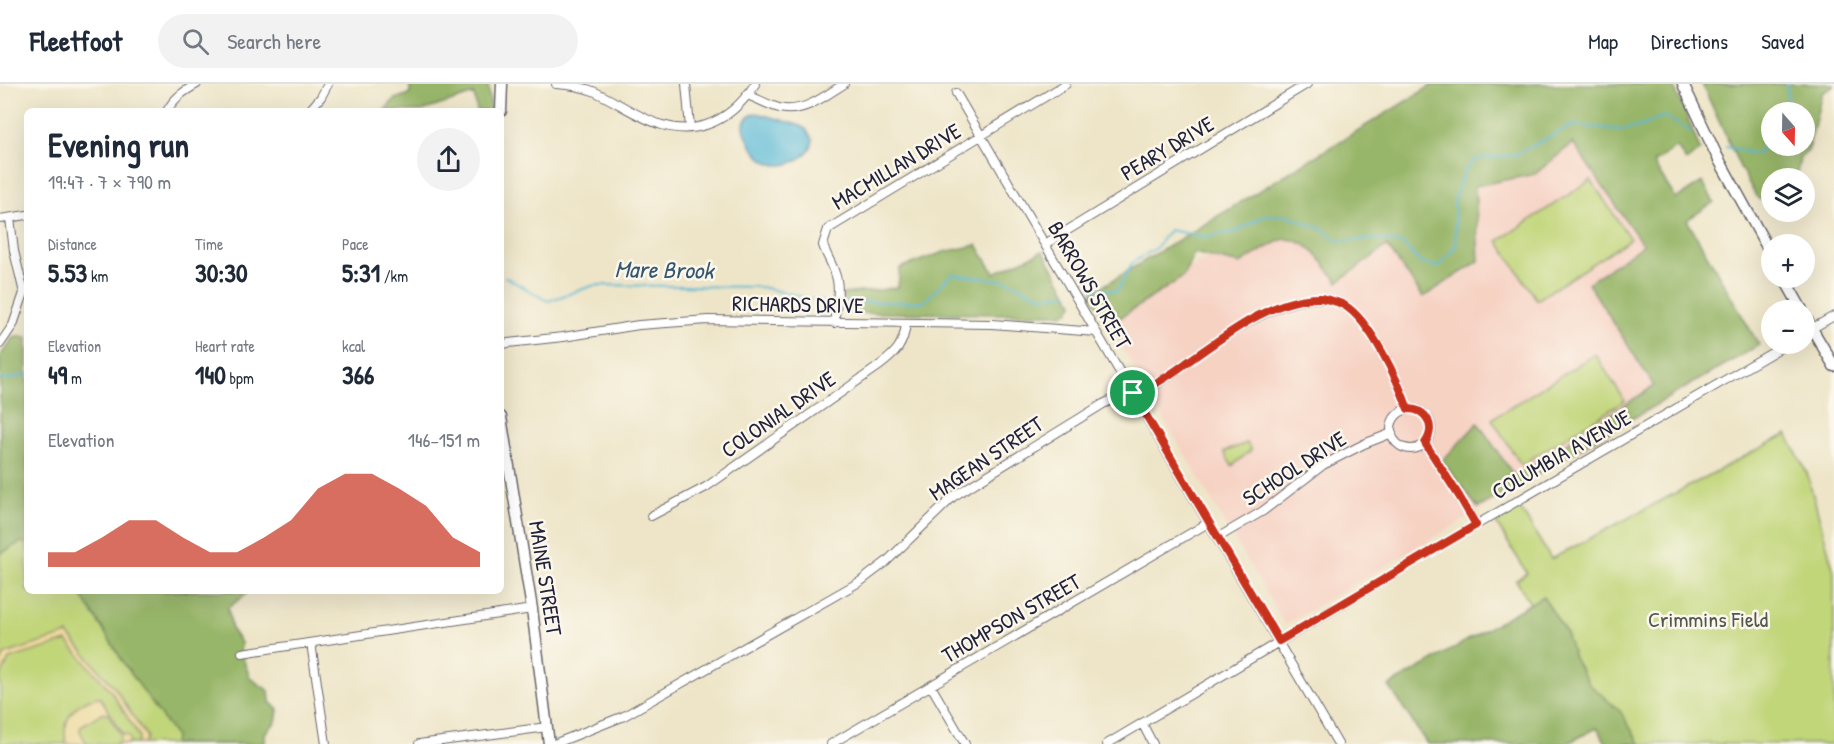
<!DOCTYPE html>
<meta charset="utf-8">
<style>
body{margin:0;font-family:"Patrick Hand",sans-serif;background:#f2f2f3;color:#1f2937;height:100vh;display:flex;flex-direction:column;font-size:22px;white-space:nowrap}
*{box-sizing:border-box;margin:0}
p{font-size:20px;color:#747a83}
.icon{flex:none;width:33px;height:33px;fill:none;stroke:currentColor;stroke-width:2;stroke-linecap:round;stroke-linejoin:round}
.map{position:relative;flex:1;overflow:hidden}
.side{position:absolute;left:24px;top:24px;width:480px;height:486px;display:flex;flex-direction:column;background:#fff;border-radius:9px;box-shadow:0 6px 24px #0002}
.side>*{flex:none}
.needle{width:39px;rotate:160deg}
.tools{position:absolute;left:1761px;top:18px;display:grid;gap:12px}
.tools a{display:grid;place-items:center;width:54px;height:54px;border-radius:50%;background:#fff;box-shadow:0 6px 24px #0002;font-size:30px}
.pin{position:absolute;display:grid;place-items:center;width:51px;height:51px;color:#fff;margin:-26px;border:3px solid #fff;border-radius:50%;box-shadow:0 2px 6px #0007}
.round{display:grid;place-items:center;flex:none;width:63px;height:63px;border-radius:32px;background:#f2f2f3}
.head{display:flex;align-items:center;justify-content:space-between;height:102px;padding:0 24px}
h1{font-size:33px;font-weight:800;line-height:45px}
.stats{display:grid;grid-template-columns:repeat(3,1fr);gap:9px;height:102px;padding:6px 24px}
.stats div{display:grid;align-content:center}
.stats b{font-size:26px;font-weight:800}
.stats small{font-size:16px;font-weight:400}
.stats p{font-size:16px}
.chart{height:168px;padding:12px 24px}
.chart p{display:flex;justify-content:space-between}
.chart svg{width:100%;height:108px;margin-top:6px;fill:#c8321e;opacity:.7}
header{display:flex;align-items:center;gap:36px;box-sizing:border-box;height:84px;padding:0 30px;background:#fff;border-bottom:2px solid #e0e1e3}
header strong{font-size:28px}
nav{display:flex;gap:33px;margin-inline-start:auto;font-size:21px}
.search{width:420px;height:54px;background:#f2f2f3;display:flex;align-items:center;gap:15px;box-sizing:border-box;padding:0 21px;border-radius:33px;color:#747a83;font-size:22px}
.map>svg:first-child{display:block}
</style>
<header>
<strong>Fleetfoot</strong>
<div class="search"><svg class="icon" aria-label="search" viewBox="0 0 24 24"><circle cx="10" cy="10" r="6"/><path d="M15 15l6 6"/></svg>Search here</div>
<nav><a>Map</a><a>Directions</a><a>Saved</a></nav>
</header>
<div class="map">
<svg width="1834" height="660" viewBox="0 0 1834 660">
<rect width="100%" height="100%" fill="#fbf7ec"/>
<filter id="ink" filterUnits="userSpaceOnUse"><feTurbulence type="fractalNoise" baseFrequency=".0167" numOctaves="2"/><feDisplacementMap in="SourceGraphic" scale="12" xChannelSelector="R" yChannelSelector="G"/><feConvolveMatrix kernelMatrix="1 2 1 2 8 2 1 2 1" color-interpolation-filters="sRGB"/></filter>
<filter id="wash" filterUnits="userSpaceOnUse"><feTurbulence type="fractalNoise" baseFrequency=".008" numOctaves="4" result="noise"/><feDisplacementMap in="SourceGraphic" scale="24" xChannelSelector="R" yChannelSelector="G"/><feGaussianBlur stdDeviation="1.35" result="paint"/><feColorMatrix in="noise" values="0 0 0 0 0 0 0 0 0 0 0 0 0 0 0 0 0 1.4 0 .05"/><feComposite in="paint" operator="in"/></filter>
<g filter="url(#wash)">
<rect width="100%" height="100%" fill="#eee5c8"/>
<path fill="#f6d2c3" d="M1495,0H1599L1755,265L1285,541L1105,235Z"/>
<path fill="#c1d579" stroke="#727c5a" stroke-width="1.5" d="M1591,96L1630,155L1537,216L1498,157Z
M1595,270L1625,317L1521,381L1492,335Z
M27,290V507H222L250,660H0V294Z
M1787,350L1807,389L1834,487V660H1614L1516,496L1527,489L1496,439L1520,424L1551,475Z
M1247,359L1251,366L1232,382L1224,368Z"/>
<path fill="#98b669" stroke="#5d6c52" stroke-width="1.5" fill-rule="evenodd" d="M410,0H488L491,27H477L474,10L422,27H384L395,15L410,10Z
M1434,0H1672L1689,37L1700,66L1686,77L1677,63L1653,79L1676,115L1702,98L1714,118L1687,136L1759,261L1478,424L1442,377L1478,339L1515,393L1654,302L1588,199L1643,161L1573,59L1535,90L1475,102L1479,177L1423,213L1387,162L1338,198C1325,182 1309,154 1285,155C1277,156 1248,175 1240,180L1194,169L1183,193L1109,241L1090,210Z
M1702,0H1834V2L1822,9L1808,67L1800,74L1796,94H1772L1771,109L1760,116L1756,112L1740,83ZM1804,28V62H1772V28Z
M977,161L994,189L1043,167L1072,217L1073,220L1068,228L1060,230L845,229L843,210L880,206L898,203L900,184L944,168Z
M14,253H27V460L21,458L0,470V272Z
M79,507H250L228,524L232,546L241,559L240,566L250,594L269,607L270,618L278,626L276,638L265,649V660H174L175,652L125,581Z
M1543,512L1566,549L1574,574L1589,600L1620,627L1640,660H1607L1597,644L1566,660H1427L1389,602Z"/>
<path fill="#eeda9e" stroke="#887e6c" stroke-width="1.5" d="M68,550L115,604L146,652L144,660H138L139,652L111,607L67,557L9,575L0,594V580L5,570Z
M97,613H100L123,650L129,652L130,658L127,660H115L120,657L121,651L108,630L102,629L81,642L80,647L87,660H66C61,636 74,618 97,613Z"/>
<path fill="#57b8d5" stroke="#3c6d88" stroke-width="1.5" d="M757,29L799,41L806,45L813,56C812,66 805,72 796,77C777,86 763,80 752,63C745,50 736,34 757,29Z"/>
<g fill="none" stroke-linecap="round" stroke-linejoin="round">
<path stroke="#57b8d5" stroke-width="2" d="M1784,28L1788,19L1787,0
M1726,63L1756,70L1772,55
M505,193L548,217L595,201L761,203L824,218H831
M1082,207L1091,204L1117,207L1132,179L1156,164L1169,146L1205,153L1235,148L1266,131L1289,132L1320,144L1339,157L1378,155L1403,160L1421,179L1438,183L1456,162L1454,115L1464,88L1476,75L1515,71L1573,41L1622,46L1642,42L1664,32L1692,48
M843,218H924L952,190L1009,197L1039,212L1068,210
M0,294L5,296L27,290"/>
</g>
</g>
<g filter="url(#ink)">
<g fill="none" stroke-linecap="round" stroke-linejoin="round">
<defs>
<path id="minor" d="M556,0C569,1 581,2 593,7C630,23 662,55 706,41C727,34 743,19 755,0
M686,0L690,44
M956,9L1338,660
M748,11C758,15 768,21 779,24C803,30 825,12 844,0
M167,27C174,14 184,7 197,0
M309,27L321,13L328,0
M10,134L14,167L24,209
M0,135L27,131
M1045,160L1307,0
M834,239C836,223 841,204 835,189C832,179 826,171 823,161L828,145L1066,0
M1804,249L1834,232
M0,260L13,241L24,209L27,205
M501,261L508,259L563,253L639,241L708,236L992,240L1096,248
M1391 345a20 20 0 1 1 40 0a20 20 0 1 1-40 0Z
M1425,359L1459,412L1476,441
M651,432L706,403L879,282C896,269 904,261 906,239
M1217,454L1263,427L1323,381L1364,360L1392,349
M311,559L326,660
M242,569L532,525
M931,602L965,660
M1142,639L1153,660
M419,660L547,643
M554,660L624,632L861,497L886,478L954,412L1103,320C1121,311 1140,308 1157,300C1199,271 1292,192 1344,221C1371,237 1398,296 1408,325
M831,660L1208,439
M1107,660L1476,441L1787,260"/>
<path id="tertiary" d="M1683,0L1717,72L1772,172
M501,27L502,0
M1784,194L1802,226
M1804,231L1834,282
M501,333L532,525L549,660"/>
</defs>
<use href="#minor" stroke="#69666c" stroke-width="10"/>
<use href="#tertiary" stroke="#69666c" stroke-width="13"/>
<use href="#minor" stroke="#fff" stroke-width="8"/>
<use href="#tertiary" stroke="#fff" stroke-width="10"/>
</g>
</g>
<g fill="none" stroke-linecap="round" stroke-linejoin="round" filter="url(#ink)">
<defs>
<path id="route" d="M1321,214C1329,216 1337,217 1344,221C1371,237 1398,297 1408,325C1428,325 1436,344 1425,359L1459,412L1476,441L1279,557L1133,309C1154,303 1171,290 1189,277C1226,251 1274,213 1321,214Z"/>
</defs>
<use href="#route" stroke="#fff" stroke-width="12"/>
<use href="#route" stroke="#c8321e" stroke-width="8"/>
</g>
<g text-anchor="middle" stroke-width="5" stroke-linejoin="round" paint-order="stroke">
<g font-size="22" fill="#22223b" stroke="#fbf7ec">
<text transform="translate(1167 64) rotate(-31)" y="8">PEARY DRIVE</text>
<text transform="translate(896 82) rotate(-31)" y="8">MACMILLAN DRIVE</text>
<text transform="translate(1090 201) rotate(60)" y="8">BARROWS STREET</text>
<text transform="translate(798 220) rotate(1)" y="8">RICHARDS DRIVE</text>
<text transform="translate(778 330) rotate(-35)" y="8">COLONIAL DRIVE</text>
<text transform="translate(1561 370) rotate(-30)" y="8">COLUMBIA AVENUE</text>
<text transform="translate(986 374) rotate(-34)" y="8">MAGEAN STREET</text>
<text transform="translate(1294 384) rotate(-33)" y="8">SCHOOL DRIVE</text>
<text transform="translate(546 494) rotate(81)" y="8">MAINE STREET</text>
<text transform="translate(1011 534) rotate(-30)" y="8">THOMPSON STREET</text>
</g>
<g font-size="22" fill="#52584e" stroke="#fbf7ec">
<text x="1708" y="543">Crimmins Field</text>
</g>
<g font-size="24" font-style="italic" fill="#355671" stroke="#fbf7ec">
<text transform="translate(664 186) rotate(1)" y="8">Mare Brook</text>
</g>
</g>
</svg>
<div class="tools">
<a><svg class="needle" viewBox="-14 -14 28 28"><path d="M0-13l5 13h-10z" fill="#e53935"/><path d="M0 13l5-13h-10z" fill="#747a83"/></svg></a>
<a><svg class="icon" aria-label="layers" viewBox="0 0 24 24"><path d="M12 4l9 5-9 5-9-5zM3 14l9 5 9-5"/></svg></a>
<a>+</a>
<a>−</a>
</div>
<div class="pin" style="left:1133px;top:309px;background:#1e9e55"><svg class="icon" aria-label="arrive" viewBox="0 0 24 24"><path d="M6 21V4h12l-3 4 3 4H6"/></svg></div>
<section class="side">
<div class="head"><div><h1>Evening run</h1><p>19:47 · 7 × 790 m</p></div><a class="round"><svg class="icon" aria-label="share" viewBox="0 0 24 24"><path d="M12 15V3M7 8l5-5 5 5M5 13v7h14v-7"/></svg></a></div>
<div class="stats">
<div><p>Distance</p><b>5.53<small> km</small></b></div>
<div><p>Time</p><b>30:30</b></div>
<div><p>Pace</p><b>5:31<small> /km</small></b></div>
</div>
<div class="stats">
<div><p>Elevation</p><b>49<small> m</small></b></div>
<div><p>Heart rate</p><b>140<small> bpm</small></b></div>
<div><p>kcal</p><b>366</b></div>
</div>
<div class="chart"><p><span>Elevation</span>146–151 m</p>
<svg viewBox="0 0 160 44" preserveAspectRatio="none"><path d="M0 44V38L10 38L20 32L30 25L40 25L50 32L60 38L70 38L80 32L90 25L100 12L110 6L120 6L130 12L140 19L150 32L160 38V44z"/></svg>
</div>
</section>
</div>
